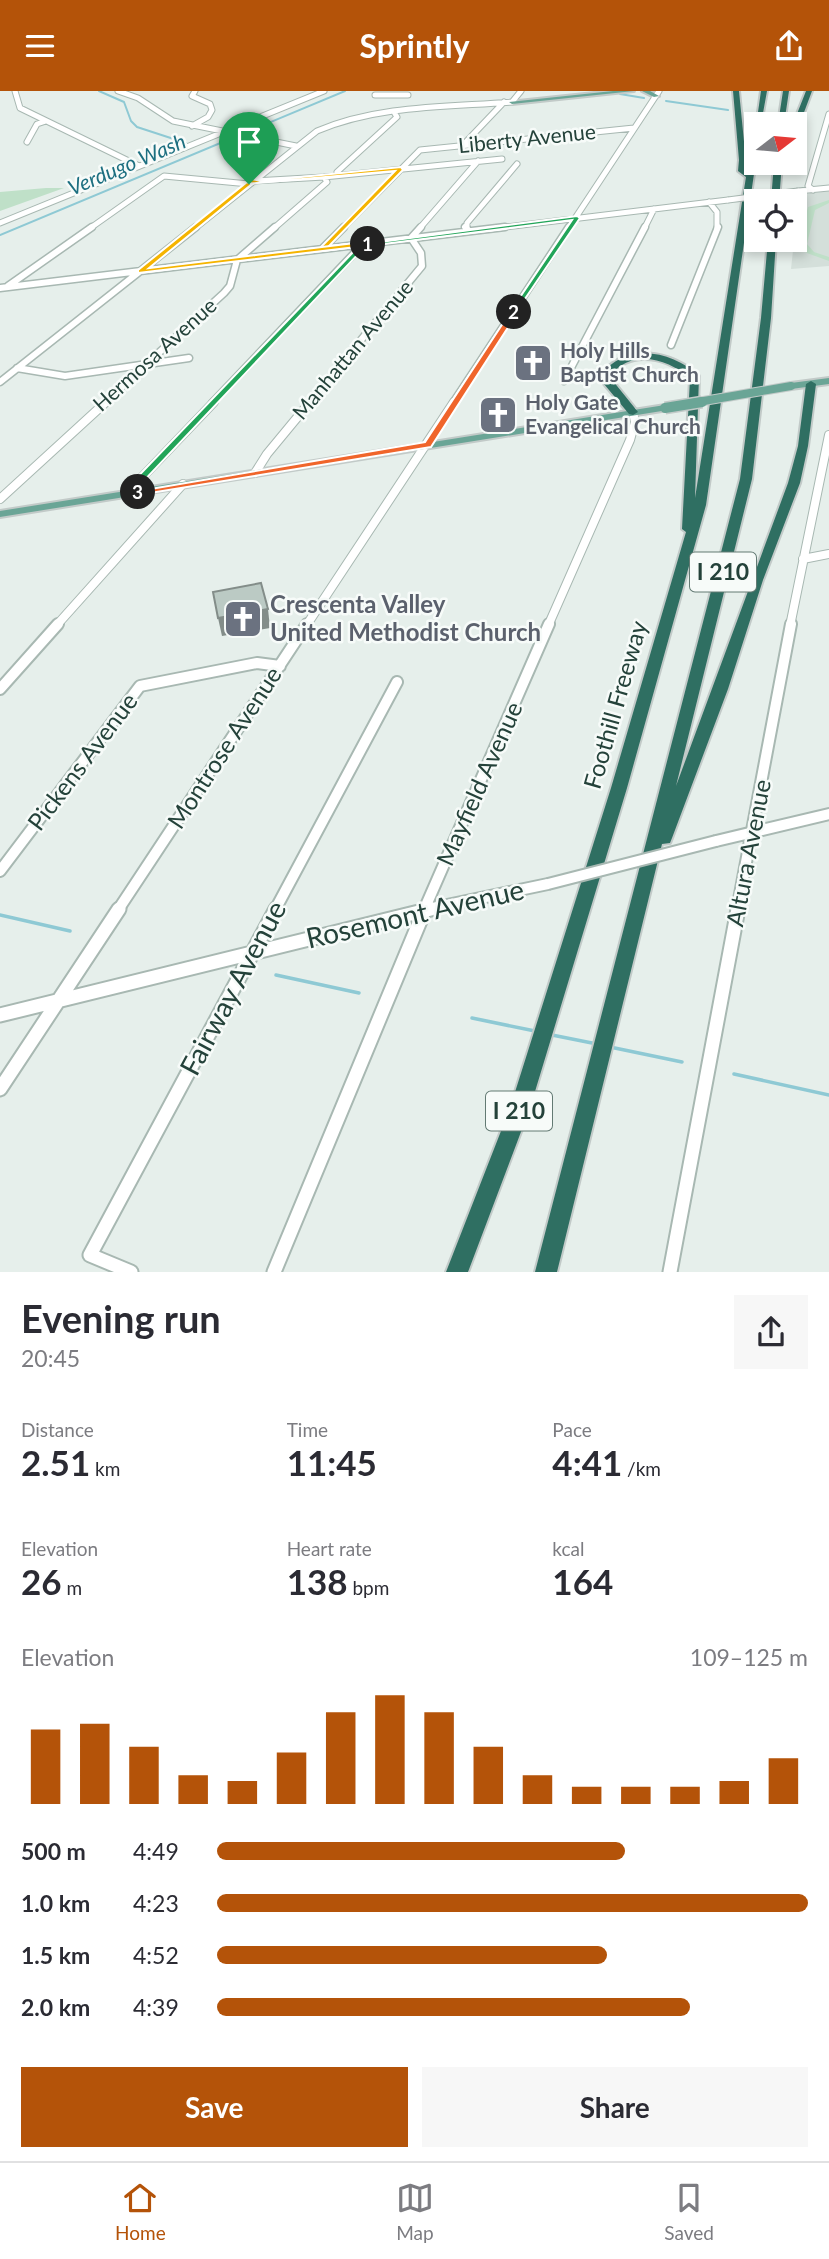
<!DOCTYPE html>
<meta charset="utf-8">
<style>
body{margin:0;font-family:Lato,sans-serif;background:#f7f7f7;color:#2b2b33;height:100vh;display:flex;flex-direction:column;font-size:26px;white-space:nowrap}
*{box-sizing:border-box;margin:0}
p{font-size:23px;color:#7c7c81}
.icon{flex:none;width:38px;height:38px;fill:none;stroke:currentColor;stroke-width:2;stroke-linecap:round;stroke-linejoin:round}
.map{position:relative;height:1181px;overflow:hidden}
.drawer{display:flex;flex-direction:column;background:#fff;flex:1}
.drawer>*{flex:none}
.needle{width:46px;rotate:74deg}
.buttons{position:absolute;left:744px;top:21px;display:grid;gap:14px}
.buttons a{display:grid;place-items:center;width:63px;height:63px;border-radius:0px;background:#fff;box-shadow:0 4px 10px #0003;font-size:35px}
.pin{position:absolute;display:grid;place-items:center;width:60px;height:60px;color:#fff;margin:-72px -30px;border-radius:50% 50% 50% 0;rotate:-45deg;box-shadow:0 0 7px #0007}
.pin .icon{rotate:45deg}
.km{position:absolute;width:35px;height:35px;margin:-18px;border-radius:50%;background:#222;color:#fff;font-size:19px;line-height:35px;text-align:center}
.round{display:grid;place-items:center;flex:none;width:74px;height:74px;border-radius:0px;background:#f7f7f7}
.overview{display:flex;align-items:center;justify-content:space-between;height:119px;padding:0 21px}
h1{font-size:38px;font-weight:700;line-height:52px}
.figures{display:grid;grid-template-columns:repeat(3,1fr);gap:10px;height:119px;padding:7px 21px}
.figures div{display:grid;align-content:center}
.figures b{font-size:35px;font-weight:700}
.figures small{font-size:19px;font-weight:400}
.figures p{font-size:19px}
.chart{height:196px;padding:14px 21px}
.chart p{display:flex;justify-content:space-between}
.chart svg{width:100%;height:126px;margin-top:7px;stroke:#b45309;stroke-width:6}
.button{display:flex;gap:14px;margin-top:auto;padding:14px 21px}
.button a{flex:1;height:80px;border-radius:0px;background:#b45309;color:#fff;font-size:28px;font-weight:700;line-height:80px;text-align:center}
.button a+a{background:#f7f7f7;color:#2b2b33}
ul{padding:0 21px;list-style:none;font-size:23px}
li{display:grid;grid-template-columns:112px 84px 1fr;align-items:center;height:52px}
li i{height:18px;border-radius:9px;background:#b45309}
header{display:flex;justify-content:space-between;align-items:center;height:91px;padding:0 21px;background:#b45309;color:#fff;font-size:32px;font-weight:700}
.dock{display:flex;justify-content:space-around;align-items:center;height:98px;border-top:2px solid #e1e1e2;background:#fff;font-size:19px;color:#7c7c81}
.dock a{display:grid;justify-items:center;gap:4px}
.dock .current{color:#b45309}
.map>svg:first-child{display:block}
</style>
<header><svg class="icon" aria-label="menu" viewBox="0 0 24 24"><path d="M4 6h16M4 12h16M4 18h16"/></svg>Sprintly<svg class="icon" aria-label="share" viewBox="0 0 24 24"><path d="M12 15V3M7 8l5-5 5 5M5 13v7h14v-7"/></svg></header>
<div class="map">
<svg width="829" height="1181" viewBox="0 0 829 1181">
<rect width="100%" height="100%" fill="#e6efeb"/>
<path fill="#d4dfda" d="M829,100V175L791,178L799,104Z"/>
<path fill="#bfe0c8" d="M46,97H64L0,120V101Z
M829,109V112L815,119L807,153L814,161L829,166V170L807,162L799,152L808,116Z"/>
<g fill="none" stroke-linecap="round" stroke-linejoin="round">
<path stroke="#8ec9d4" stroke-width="2" d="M99,0L124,11L131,30L137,36L186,52
M620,3L644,7
M666,10L728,19
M0,144L345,0"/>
<path stroke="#8ec9d4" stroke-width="3.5" d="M0,824L70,840
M276,884L359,902
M472,927L535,940
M552,944L597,953
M610,956L682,971
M734,983L829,1004"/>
<defs>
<path id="minor-far4" d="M15,0L20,17L139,75
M118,0L138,7L173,30L296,55
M375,4H408
M192,35L208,26L212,19L210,13L192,5L195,0
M27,51L37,33L46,30
M463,54L504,11
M339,84L337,81L397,26L394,21
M252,90L324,86L502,68
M813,99L808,95L829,23
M798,100L829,97
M709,111L717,121V138
M0,132L324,0
M89,138L164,85L249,93
M194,138L317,40C378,14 447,16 512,11L521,0
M273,138L327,91L324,86
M342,138L420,59L634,37
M419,138L478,70
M467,138V132L517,73
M490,138L728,109
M568,138L659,0
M644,138L654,118"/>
<path id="minor-far3" d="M465,136L469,140
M322,158L344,136
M8,195L92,136
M0,197L505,136
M671,254L718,136
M17,277L65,285L189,267
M564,290L645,136
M0,291L196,136
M104,312L224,202L230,195L237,169L275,136
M212,312L363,153
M309,312L422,175L421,162L411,147L421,136
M453,312L569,136"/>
<path id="minor-far2" d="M255,382L267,363L310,311
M126,403L214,311
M0,408L106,311
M803,468L829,463
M56,535L183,393
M306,535L454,311
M548,535L630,349L635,331L633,321
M790,535L829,344"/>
<path id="minor-far1" d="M0,598L58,533
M716,750L829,723
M0,780L140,595L257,572L280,575
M118,819L307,533
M275,819L397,591
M423,819L548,793
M424,819L549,533
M737,819L791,533"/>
<path id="minor" d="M0,924L431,818
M0,998L119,818
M131,1181L90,1164L276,818
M274,1181L425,818
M670,1181L738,818"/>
<path id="major" d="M613,0H634L512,13L509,11Z
M642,0H650L659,5L654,6Z
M829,287V293L791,298L787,295L791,292Z
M665,314L670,317L668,319L0,426V420Z"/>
<path id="highway" d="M733,0H739L747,81L753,45L756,43V69L706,414L627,697L530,1017L468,1181H446L510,1017L611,697L686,441L682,438L690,288C669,267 631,258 611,284L613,290L638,321L633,324L629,323L604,293L601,284C625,251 672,259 699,285L695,407L746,86L738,80L739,69Z
M761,0H767L761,33L756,35Z
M783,0H789L784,33H778Z
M806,0H812L797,40L794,42L793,33Z
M774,72H782L779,110H771Z
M768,149H776L771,227L752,388L676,695L788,392L798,355L806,293L811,290L816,293L808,355L800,392L763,489L728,598L672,747L670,752L662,753L557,1181H535L740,388L761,227Z"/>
</defs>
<use href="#minor-far4" stroke="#a8b8b2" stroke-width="7"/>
<use href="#minor-far3" stroke="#a8b8b2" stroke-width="9"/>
<use href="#minor-far2" stroke="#a8b8b2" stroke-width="10"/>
<use href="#minor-far1" stroke="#a8b8b2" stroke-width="14"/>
<use href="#minor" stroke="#a8b8b2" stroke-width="17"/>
<use href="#major" stroke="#c2cac8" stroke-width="4"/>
<use href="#highway" stroke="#c2cac8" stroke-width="4"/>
<use href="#minor-far4" stroke="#fff" stroke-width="5"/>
<use href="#minor-far3" stroke="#fff" stroke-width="6"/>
<use href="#minor-far2" stroke="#fff" stroke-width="8"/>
<use href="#minor-far1" stroke="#fff" stroke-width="10"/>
<use href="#minor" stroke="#fff" stroke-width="13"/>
<use href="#major" fill="#6aa596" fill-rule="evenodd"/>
<use href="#highway" fill="#2f6f62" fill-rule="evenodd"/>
<defs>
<path id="minor-bridge-far1" d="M728,109L798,100"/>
<path id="minor-bridge" d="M548,793L716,750"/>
<path id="major-bridge-far1" d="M692,312L791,295"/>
<path id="major-bridge" d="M665,317L702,311"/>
</defs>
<use href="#minor-bridge-far1" stroke="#a8b8b2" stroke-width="7" stroke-linecap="butt"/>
<use href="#minor-bridge" stroke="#a8b8b2" stroke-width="14" stroke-linecap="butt"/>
<use href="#major-bridge-far1" stroke="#c2cac8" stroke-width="10" stroke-linecap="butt"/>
<use href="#major-bridge" stroke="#c2cac8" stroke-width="13" stroke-linecap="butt"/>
<use href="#minor-bridge-far1" stroke="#fff" stroke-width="5"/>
<use href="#minor-bridge" stroke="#fff" stroke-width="10"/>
<use href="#major-bridge-far1" stroke="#6aa596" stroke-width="8"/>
<use href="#major-bridge" stroke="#6aa596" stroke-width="10"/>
</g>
<path fill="#838d89" d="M268,518L270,537L222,545L218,527Z"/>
<path fill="#bbcac4" stroke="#838d89" stroke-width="2" d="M261,492L268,518L218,527L213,501Z"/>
<path fill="#f5b400" stroke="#fff" stroke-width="2" d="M401,76L403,79L329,155L368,151L370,154L322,160L320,157L395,80L246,93L252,88L261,90Z"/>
<path fill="#22a559" stroke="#fff" stroke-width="2" d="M577,125L580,127L514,224L510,221L572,129L368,155L365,153Z"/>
<path fill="#f0652b" stroke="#fff" stroke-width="2" d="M511,220L518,221L431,356L138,404L133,401L425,351Z"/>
<path fill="#22a559" stroke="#fff" stroke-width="2" d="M359,155L362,159L136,398L141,399V403L123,405V401Z"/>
<path fill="#f5b400" stroke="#fff" stroke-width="2" d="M247,91L252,93L149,177L363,151L366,153L359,159L356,156L138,182V179Z"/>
<defs>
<symbol id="church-square" viewBox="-11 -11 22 22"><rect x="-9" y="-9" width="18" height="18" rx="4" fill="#6b7280" stroke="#f7fbf9"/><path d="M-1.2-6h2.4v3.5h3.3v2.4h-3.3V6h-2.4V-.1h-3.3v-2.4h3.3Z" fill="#fff"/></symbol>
</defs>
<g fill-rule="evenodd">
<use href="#church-square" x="511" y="250" width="44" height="44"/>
<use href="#church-square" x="476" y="302" width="44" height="44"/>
<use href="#church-square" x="221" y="506" width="44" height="44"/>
</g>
<g text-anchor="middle" stroke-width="5" stroke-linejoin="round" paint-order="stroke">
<g font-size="21" fill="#24423a" stroke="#f7fbf9">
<text transform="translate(527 48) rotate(-6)" y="7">Liberty Avenue</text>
<text transform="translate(353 259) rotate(-50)" y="7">Manhattan Avenue</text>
<text transform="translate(155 264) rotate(-42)" y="7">Hermosa Avenue</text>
</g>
<g font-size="21" font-style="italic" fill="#1c6f80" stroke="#f7fbf9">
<text transform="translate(127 74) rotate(-23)" y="7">Verdugo Wash</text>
</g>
<g font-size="21" font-weight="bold" fill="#5b616d" stroke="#f7fbf9" text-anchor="start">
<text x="560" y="267">Holy Hills<tspan x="560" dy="24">Baptist Church</tspan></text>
<text x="525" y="319">Holy Gate<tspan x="525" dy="24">Evangelical Church</tspan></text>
</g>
<g fill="#f7fbf9" stroke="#637a73" stroke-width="2">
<rect x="690" y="461.5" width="66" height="39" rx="5"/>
<rect x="486" y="1000.5" width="66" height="39" rx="5"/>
</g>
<g font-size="23" font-weight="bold" fill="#24423a">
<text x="723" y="489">I 210</text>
<text x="519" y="1028">I 210</text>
</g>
<g font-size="24" font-weight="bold" fill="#5b616d" stroke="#f7fbf9" text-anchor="start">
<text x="270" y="522">Crescenta Valley<tspan x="270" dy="28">United Methodist Church</tspan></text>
</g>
<g font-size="24" fill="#24423a" stroke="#f7fbf9">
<text transform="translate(616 614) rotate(-74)" y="8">Foothill Freeway</text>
<text transform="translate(225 657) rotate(-57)" y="8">Montrose Avenue</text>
<text transform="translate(83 671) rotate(-53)" y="8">Pickens Avenue</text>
<text transform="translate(480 693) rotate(-66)" y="8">Mayfield Avenue</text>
<text transform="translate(749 762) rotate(-79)" y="8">Altura Avenue</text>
</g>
<g font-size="28" fill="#24423a" stroke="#f7fbf9">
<text transform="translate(415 823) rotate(-13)" y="10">Rosemont Avenue</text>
<text transform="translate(233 897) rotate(-62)" y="10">Fairway Avenue</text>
</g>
</g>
</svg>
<div class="buttons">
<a><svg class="needle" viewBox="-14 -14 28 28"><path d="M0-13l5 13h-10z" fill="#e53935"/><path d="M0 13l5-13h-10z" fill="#7c7c81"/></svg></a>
<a><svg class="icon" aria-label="locate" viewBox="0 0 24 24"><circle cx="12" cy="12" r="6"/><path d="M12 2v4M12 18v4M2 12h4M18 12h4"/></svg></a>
</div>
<div class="pin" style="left:249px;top:93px;background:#1e9e55"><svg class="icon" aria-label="arrive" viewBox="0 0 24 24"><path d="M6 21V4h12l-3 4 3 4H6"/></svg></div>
<b class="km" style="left:368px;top:153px">1</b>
<b class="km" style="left:514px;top:221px">2</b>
<b class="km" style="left:138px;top:401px">3</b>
</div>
<section class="drawer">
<div class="overview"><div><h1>Evening run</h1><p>20:45</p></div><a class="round"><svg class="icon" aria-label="share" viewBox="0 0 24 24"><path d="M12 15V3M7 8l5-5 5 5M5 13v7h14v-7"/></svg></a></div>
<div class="figures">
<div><p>Distance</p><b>2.51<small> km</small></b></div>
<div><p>Time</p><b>11:45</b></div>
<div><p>Pace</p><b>4:41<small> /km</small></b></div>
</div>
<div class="figures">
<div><p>Elevation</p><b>26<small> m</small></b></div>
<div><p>Heart rate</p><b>138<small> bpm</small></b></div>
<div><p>kcal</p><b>164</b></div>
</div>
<div class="chart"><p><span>Elevation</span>109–125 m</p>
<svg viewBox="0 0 160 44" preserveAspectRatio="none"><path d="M5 44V18M15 44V16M25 44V24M35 44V34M45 44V36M55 44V26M65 44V12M75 44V6M85 44V12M95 44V24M105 44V34M115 44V38M125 44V38M135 44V38M145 44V36M155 44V28"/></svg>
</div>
<ul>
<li><b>500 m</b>4:49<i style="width:69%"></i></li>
<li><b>1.0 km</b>4:23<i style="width:100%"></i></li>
<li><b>1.5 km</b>4:52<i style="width:66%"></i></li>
<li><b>2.0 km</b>4:39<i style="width:80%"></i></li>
</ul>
<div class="button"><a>Save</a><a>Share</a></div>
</section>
<nav class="dock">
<a class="current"><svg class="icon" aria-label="home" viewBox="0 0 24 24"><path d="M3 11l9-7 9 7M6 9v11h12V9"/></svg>Home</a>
<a><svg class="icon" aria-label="map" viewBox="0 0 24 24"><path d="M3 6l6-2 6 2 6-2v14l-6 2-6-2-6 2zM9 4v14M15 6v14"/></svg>Map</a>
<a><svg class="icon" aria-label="saved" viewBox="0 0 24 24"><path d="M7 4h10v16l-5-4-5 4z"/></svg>Saved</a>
</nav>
